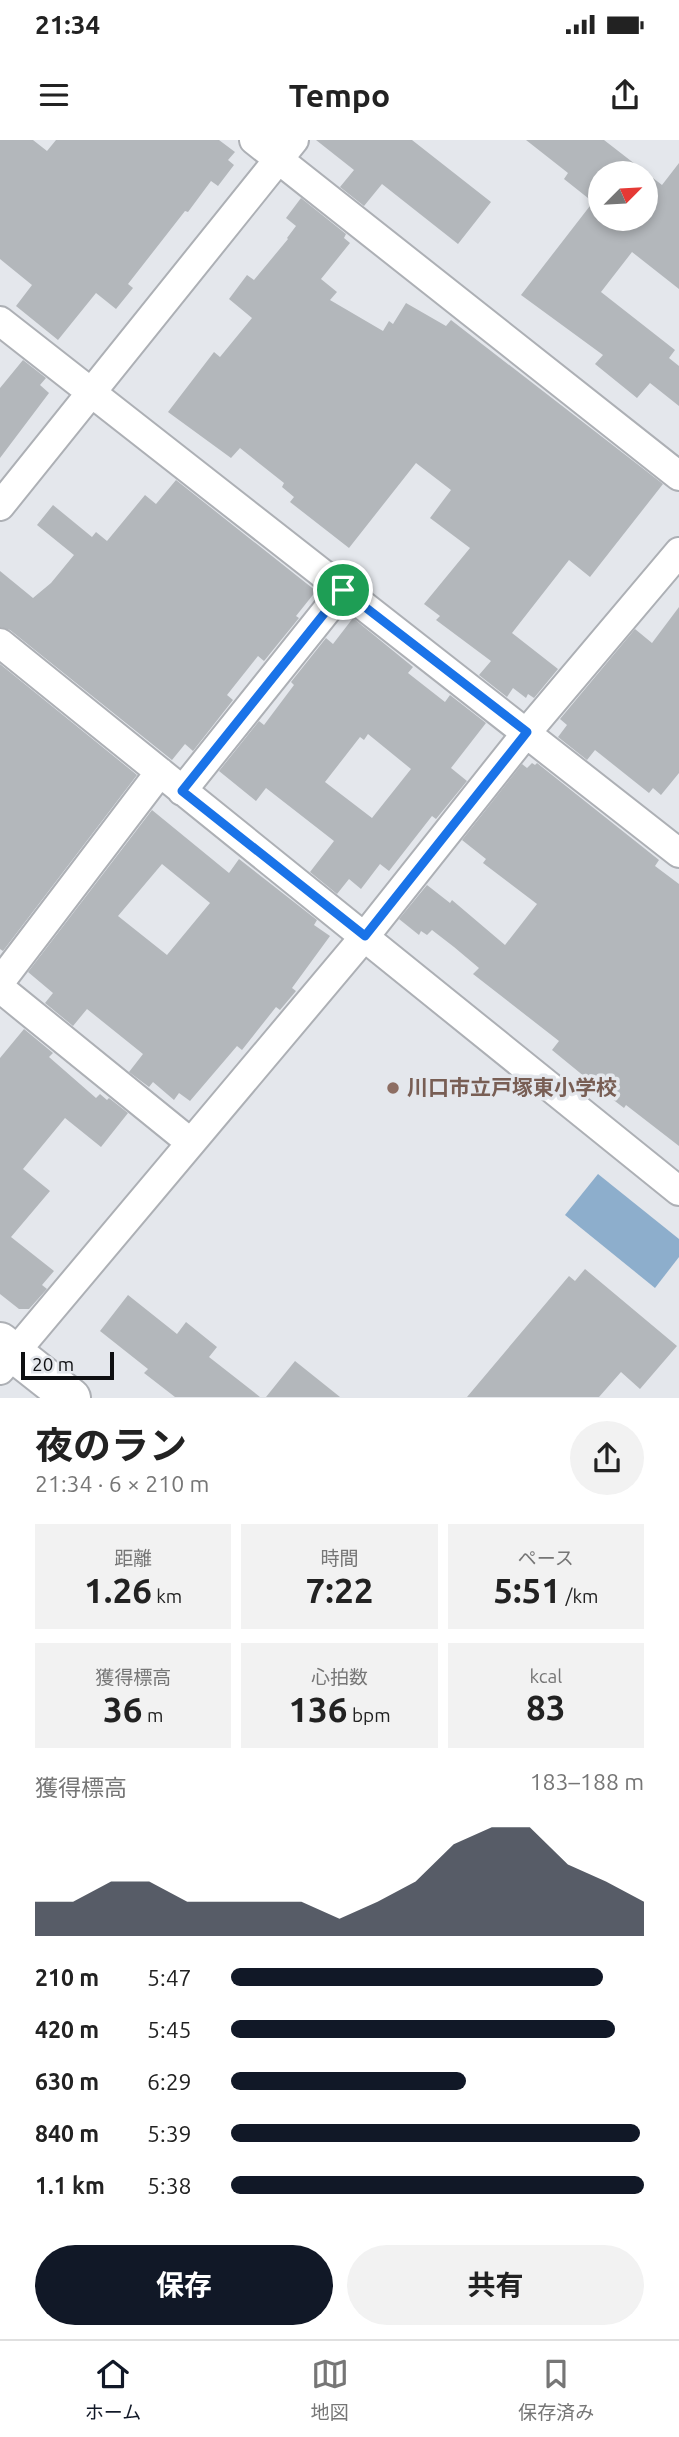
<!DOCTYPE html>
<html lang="ja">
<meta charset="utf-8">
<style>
body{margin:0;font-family:Ubuntu,"Noto Sans JP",sans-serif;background:#f2f2f2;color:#222;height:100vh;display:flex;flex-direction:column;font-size:26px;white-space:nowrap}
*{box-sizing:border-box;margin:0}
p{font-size:23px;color:#767676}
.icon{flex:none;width:38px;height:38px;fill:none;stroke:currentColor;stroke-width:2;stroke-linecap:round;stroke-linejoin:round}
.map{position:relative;height:1258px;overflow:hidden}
.panel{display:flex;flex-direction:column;background:#fff;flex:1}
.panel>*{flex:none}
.needle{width:46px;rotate:66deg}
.controls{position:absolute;left:588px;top:21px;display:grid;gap:14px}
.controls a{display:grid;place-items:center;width:70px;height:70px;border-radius:50%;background:#fff;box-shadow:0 4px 10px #0003;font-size:35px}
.scale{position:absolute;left:21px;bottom:18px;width:93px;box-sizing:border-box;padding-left:7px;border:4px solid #0e0f11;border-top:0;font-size:19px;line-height:24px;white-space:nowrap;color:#0e0f11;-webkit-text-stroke:5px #e4e7ec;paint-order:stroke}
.pin{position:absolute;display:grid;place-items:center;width:60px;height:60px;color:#fff;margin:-30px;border:4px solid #fff;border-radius:50%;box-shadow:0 2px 7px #0007}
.round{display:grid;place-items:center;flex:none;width:74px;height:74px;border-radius:37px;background:#f2f2f2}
.headline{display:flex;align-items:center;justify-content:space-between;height:119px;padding:0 35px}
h1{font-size:38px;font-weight:700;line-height:52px}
.stats{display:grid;grid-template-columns:repeat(3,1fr);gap:10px;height:119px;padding:7px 35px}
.stats div{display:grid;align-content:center;border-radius:0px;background:#f2f2f2;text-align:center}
.stats b{font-size:35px;font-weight:700}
.stats small{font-size:19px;font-weight:400}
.stats p{font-size:19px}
.chart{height:196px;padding:14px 35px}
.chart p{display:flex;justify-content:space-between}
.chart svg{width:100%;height:126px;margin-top:7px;fill:#111827;opacity:.7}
.button{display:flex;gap:14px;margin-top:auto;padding:14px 35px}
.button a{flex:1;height:80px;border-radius:42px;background:#111827;color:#fff;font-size:28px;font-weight:700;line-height:80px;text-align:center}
.button a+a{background:#f2f2f2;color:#222}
ul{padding:0 35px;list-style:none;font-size:23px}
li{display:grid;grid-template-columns:112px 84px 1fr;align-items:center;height:52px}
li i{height:18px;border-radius:9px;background:#111827}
.status{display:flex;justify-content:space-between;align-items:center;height:49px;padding:0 35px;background:#fff;direction:ltr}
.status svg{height:19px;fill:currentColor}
header{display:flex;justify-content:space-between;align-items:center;height:91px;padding:0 35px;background:#fff;font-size:32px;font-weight:700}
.tab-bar{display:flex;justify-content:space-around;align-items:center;height:98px;border-top:2px solid #e0e0e0;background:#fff;font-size:19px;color:#767676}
.tab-bar a{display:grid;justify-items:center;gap:4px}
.tab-bar .active{color:#111827}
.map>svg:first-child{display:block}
</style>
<div class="status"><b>21:34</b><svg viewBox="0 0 49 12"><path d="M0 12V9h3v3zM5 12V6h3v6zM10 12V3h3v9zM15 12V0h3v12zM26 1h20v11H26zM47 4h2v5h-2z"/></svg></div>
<header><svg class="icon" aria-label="menu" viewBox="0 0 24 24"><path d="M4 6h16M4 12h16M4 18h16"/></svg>Tempo<svg class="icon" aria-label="share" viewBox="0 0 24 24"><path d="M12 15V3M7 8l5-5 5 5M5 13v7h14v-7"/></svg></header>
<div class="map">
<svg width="679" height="1258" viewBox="0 0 679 1258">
<rect width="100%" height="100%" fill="#e4e7ec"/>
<path fill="#8daecc" d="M598,1034L679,1099V1117L655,1148L565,1075Z"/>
<path fill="#b3b7bb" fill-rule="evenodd" d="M0,0H33L47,11L56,0H219L235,12L228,20L234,25L218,46L211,41L188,72L185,71L128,144L133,148L116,169L96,153L58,200L16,166L32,145L0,119Z
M316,0H412L491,62L458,104L382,44L364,66L340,47L354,30Z
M526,0H604L662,45L679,23V149L632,112L601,152L675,210L669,218L679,226V266L650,243L637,258L595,224L603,215L521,155L593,62L564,39L568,33ZM600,33H646V79H600Z
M301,58L346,94L344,98L350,103L321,139L337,152L330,160L383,191L389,181L393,184L406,163L446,186L451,180L663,344L590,437L569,420L512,493L558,529L534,558L528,554L526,558L513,548L507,557L479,535L491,521L436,480L440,476L424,464L470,408L430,378L451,350L416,323L349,408L290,362L294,357L282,347L284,343L240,308L231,318L168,272L214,212L220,217L252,178L229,159L247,135L254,140L288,99L287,98L296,86L286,78Z
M23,220L46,238L40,245L49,253L0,318V248Z
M176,340L316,451L296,476L299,478L264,521L258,516L227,555L233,560L193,611L185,604L172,620L10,490L0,487V431L33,458L51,443L74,415L37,385L53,365L92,397L96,392L107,401L145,355L156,364Z
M679,467V633L661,655L653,648L649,653L595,610L587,620L558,597L567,585L560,579L635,489L652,503Z
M353,478L413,527L408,533L445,562L450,555L486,583L451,628L467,641L436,679L432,676L389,731L380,724L361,749L349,739L337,754L310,732L334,701L266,648L256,661L219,631L259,581L264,585L294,545L291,542L326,498L333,504ZM368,594L411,629L372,678L325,642L360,597L364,600Z
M0,524L137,635L3,811L0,809Z
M532,623L535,625L537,623L659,720L655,726L679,744V1006L626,965L624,968L607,955L552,910L559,901L473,834L479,828L454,807L432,790L427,795L421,791L419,795L399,779L427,745L450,763L452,760L505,805L537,764L483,723L486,719L462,700L522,624L527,628Z
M152,670L229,733L239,719L317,780L314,785L330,796L292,848L296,851L280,870L276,867L242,910L237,906L190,961L179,953L174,960L153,942L149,947L129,932L143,914L87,869L73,886L45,863L53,853L28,832ZM162,724L210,763L167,815L118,776Z
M24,889L53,913L49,917L96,958L100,954L107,960L109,958L128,973L101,1007L65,978L23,1029L50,1051L11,1097L54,1131L42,1145L47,1149L29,1169H19L0,1154V918Z
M585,1129L677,1206L640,1249L621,1232L599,1257H467L569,1136L575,1141Z
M128,1155L177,1194L186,1182L217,1207L209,1217L260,1257H175L144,1233L148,1229L100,1191Z
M295,1221L340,1257H266Z"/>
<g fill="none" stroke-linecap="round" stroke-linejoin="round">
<defs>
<path id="street" d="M254,0L679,336
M0,181L679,713
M0,366L294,0
M0,503L679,1051
M182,651L343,450
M0,842L160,632
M0,848L191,1003
M0,1230L365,796L527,592L679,412"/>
<path id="secondary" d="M0,1202L71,1258"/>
</defs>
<use href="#street" stroke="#adb0b5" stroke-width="32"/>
<use href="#secondary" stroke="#adb0b5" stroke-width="42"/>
<use href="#street" stroke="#fff" stroke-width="28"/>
<use href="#secondary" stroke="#fff" stroke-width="38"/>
</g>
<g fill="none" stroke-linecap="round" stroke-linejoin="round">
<defs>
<path id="route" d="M343,450L527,592L365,796L182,651Z"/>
</defs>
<use href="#route" stroke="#fff" stroke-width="14"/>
<use href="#route" stroke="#1a73e8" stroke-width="9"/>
</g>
<circle fill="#8d6e63" stroke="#e4e7ec" stroke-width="2.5" cx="393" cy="948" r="7"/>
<g text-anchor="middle" stroke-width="7" stroke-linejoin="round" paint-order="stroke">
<g font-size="21" font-weight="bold" fill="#785e54" stroke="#e4e7ec" text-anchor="start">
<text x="407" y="955">川口市立戸塚東小学校</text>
</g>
</g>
</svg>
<div class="controls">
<a><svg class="needle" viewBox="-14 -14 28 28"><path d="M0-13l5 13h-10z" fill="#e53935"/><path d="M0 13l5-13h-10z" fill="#767676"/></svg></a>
</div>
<div class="scale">20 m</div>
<div class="pin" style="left:343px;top:450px;background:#1e9e55"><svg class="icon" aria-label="arrive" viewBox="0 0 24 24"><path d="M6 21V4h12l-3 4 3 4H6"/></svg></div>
</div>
<section class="panel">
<div class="headline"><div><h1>夜のラン</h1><p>21:34 · 6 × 210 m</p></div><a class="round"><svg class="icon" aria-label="share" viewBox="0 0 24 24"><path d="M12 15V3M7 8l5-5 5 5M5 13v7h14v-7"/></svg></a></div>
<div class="stats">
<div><p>距離</p><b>1.26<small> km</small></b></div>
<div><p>時間</p><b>7:22</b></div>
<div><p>ペース</p><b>5:51<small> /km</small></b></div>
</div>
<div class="stats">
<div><p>獲得標高</p><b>36<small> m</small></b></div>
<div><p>心拍数</p><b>136<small> bpm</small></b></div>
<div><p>kcal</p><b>83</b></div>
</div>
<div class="chart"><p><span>獲得標高</span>183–188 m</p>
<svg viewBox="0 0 160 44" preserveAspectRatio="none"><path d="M0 44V32L10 32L20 25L30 25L40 32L50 32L60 32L70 32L80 38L90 32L100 25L110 12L120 6L130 6L140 19L150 25L160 32V44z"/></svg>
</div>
<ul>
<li><b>210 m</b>5:47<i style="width:90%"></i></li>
<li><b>420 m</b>5:45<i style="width:93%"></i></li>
<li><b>630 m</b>6:29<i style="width:57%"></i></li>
<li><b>840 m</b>5:39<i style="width:99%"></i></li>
<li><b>1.1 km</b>5:38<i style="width:100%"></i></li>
</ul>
<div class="button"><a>保存</a><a>共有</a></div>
</section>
<nav class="tab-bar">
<a class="active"><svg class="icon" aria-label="home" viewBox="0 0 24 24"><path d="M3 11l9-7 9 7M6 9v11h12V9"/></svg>ホーム</a>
<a><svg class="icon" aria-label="map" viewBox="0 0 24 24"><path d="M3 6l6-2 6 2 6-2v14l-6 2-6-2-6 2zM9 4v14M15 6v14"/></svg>地図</a>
<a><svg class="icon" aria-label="saved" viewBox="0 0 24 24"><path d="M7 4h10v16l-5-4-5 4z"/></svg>保存済み</a>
</nav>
